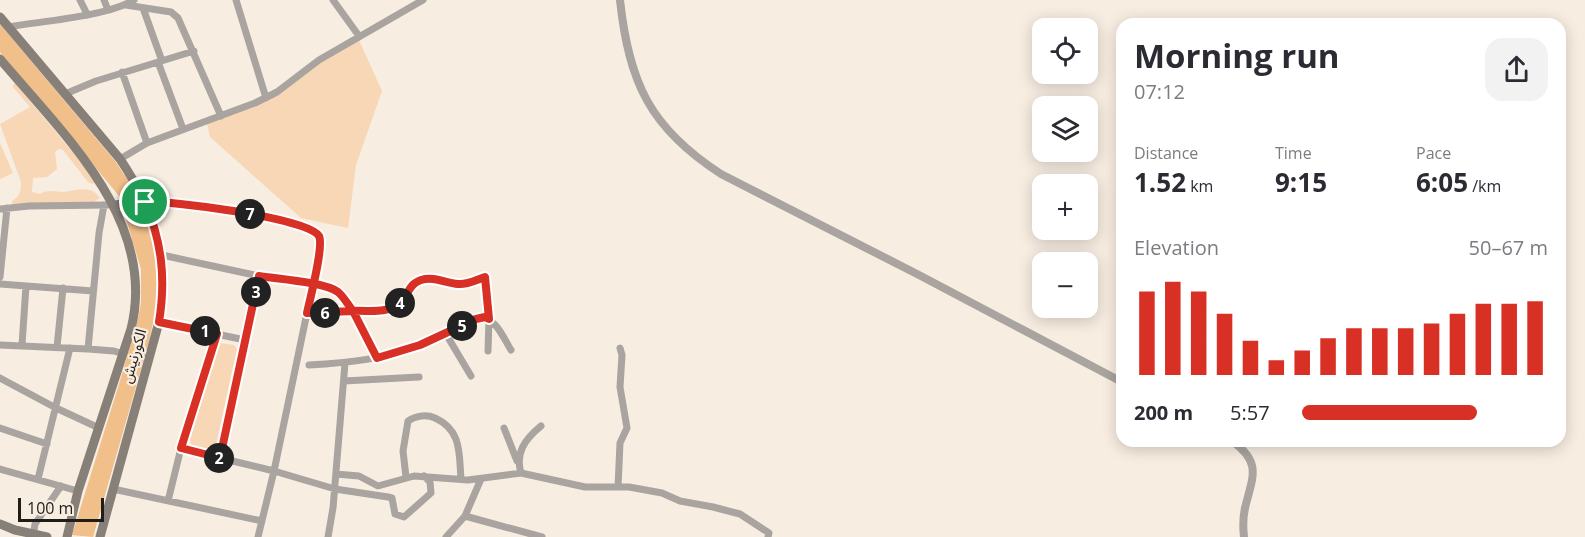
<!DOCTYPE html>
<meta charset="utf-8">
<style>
body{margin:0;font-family:"Open Sans","Noto Sans Arabic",sans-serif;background:#f2f2f3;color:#2b2b33;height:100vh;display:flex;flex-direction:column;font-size:22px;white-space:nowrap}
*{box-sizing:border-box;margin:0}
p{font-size:20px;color:#7c7c81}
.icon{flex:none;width:33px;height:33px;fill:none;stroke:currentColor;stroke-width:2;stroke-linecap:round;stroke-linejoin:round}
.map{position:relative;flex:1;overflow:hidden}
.drawer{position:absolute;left:1116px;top:18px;width:450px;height:429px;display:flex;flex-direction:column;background:#fff;border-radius:18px;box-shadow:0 3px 15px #0003}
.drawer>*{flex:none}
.fabs{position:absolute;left:1032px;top:18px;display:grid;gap:12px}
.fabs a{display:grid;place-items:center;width:66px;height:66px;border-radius:12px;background:#fff;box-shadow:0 3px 15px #0003;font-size:30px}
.scale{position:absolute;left:18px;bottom:15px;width:86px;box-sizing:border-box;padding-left:6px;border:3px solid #201c18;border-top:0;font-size:16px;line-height:21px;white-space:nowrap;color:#201c18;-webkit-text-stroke:4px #f8ede1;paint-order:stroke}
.pin{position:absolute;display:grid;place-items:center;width:51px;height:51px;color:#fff;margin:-26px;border:3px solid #fff;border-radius:50%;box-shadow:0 2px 6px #0007}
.km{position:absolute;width:30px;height:30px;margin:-15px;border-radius:50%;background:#222;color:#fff;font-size:16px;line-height:30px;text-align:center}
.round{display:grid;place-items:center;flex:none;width:63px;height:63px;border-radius:18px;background:#f2f2f3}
.head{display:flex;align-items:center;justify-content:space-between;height:102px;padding:0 18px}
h1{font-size:33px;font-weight:700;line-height:45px}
.metrics{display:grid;grid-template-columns:repeat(3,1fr);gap:9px;height:102px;padding:6px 18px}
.metrics div{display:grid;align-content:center}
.metrics b{font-size:26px;font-weight:700}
.metrics small{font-size:16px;font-weight:400}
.metrics p{font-size:16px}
.chart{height:168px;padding:12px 18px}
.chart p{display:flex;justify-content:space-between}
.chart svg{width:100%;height:108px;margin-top:6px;stroke:#d93025;stroke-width:6}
ul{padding:0 18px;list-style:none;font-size:20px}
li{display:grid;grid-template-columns:96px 72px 1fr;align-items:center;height:45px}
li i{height:15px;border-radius:8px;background:#d93025}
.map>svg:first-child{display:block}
</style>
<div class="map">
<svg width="1585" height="537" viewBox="0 0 1585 537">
<rect width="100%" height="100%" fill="#f8ede1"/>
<path fill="#f7d7b5" d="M359,40L382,91L356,165L348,228L301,218L210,137L207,123L279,95L319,61Z
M15,83L81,162L95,183L92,184L88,182L63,150L59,149L55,152L57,169L47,177L33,178L32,192L40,194C49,189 54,192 64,192C76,191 91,184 100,198L92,203L12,206V201C20,196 21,192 21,182L0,124L30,107L12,86Z
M0,143L13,173L0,179Z
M220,343L234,345L237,349L215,449L212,451L192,446L190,440L217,346Z"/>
<path fill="#f0bf8a" d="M0,24L115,161L135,191L133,198H131L130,196L126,197V200L119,196L0,52Z
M136,210L145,213L156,250L159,281L157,305L149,341L93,537L72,535L119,384L137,323L141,303V269L125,216L127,212H136Z"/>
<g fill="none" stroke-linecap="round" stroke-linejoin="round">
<path stroke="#a9a49f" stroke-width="7" d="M80,0L87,14
M104,0L108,10
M236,0L266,98
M333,0L359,36
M126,5L171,12L178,18L221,116
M143,8L162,61
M8,27C42,21 105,17 134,0
M158,62L183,129
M122,72L147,143
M65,94L96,81L194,51
M120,159L147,143L255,103L277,92L319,60L423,0
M145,202C169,200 306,217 318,234C326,246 315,271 313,284C321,286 329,287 336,291C353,302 368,339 377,358
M0,209L29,206L108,205
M162,255L259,276L313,284L274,471L220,458L259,276
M0,277L7,208
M0,284L93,291
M307,313L383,311L399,304L409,288L417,281L437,279L460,284L485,277L489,319L488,351
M159,322L245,340
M446,334L471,376
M0,345L88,349L114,351L124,354
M22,345L26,286
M57,347L63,288
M88,349L99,233L104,205
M309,365C348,363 386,359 422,344C442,336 461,324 481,317C496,318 504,339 511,350
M0,378L56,408L99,428
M344,381L419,377
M0,428L47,444
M504,428L517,461
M181,448L217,334
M0,469L78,491
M521,473C515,453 525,439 541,426
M336,474L359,476L378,486L414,476L468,480L521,473L585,487H629L662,493L680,501L713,507L740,514L769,533L768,537
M406,477L403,451L408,421C415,416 426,414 435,418C462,430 459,454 461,479
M38,479L70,348
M618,487L620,443L627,428L620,387L622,355L620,348
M113,489L262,521
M168,501L181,448L220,458
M465,516L542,537
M33,537L35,524L61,486
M258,537L274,471L335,489L388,497L392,498L395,514L404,517L431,493L430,482L424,476
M328,537L333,508L345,363
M446,537L465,516L481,479"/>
<path stroke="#a9a49f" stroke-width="8" d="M620,0C629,83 650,128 721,174L919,275L1122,382
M1232,441C1263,463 1252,478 1245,508C1243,517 1243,528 1244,537"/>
<path stroke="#878079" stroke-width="9" d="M0,17L120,159C156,213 170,257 159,322L100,537
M0,59C63,134 158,221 131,329L78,491L67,537
M114,205L145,202
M0,524L15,530L47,537"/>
</g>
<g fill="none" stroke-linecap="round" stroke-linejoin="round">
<defs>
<path id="route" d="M145,202C162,242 166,279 159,322L217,334L181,448L220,458L259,276C277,279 325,282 338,292C344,297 348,305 353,311C368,310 386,314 399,304C408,297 408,284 421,280C434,276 445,283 458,284C467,285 476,280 485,277L489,319L485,317L476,319L420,345L377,358L353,311L307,313C310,299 324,246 319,236C309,218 168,200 145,202"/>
</defs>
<use href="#route" stroke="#fff" stroke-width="12"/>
<use href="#route" stroke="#d93025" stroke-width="8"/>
</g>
<g text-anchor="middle" stroke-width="4.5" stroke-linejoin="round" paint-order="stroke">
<g font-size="15" fill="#201c18" stroke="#f8ede1">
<text transform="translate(134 356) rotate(-74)" y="5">الكورنيش</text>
</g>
</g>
</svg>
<div class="fabs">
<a><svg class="icon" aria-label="locate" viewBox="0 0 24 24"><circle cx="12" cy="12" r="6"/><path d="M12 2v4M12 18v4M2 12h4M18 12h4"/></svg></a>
<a><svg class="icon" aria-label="layers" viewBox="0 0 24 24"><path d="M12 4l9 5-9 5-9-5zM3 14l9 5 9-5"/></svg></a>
<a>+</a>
<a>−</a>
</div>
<div class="scale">100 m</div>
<div class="pin" style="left:145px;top:202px;background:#1e9e55"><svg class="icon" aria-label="arrive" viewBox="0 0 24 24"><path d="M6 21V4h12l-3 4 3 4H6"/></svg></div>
<b class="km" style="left:205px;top:331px">1</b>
<b class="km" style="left:219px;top:458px">2</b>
<b class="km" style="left:256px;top:292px">3</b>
<b class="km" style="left:400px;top:303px">4</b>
<b class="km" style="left:462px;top:326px">5</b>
<b class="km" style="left:325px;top:313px">6</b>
<b class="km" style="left:250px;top:214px">7</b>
<section class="drawer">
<div class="head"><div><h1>Morning run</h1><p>07:12</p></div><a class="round"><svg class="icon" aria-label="share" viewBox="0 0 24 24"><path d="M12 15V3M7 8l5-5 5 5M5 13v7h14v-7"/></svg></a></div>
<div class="metrics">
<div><p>Distance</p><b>1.52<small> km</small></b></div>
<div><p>Time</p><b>9:15</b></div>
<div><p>Pace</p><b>6:05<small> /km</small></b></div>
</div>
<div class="chart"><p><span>Elevation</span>50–67 m</p>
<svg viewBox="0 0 160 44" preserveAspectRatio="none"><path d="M5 44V10M15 44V6M25 44V10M35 44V19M45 44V30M55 44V38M65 44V34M75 44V29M85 44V25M95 44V25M105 44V25M115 44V23M125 44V19M135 44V15M145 44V15M155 44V14"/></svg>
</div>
<ul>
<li><b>200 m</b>5:57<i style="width:71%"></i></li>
</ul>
</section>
</div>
